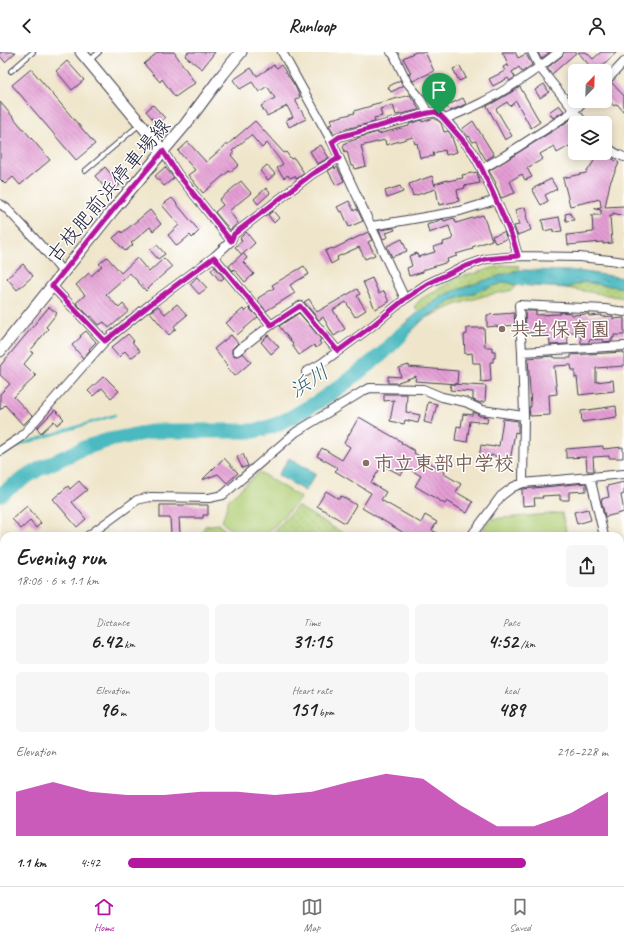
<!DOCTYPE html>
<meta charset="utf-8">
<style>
body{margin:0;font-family:Caveat,"Klee One",sans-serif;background:#f6f6f6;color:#222;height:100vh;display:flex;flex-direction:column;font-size:15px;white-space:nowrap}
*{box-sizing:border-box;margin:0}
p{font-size:13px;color:#767676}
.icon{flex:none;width:22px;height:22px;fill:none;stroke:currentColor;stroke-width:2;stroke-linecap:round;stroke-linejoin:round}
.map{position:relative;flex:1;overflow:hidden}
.details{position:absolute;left:0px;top:480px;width:624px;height:354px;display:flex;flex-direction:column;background:#fff;border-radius:12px 12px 0 0;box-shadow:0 2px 10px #0003}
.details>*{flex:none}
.needle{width:26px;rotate:23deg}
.controls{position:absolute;left:568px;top:12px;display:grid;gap:8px}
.controls a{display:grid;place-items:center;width:44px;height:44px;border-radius:6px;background:#fff;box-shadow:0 2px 10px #0003;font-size:20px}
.pin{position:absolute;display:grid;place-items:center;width:34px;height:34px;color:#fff;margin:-41px -17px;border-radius:50% 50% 50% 0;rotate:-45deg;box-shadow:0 0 4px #0007}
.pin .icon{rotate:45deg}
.round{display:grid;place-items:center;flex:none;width:42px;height:42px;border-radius:6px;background:#f6f6f6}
.headline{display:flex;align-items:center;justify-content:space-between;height:68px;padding:0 16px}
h1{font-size:22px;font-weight:800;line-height:30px}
.figures{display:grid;grid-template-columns:repeat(3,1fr);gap:6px;height:68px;padding:4px 16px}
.figures div{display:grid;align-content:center;border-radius:6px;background:#f6f6f6;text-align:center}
.figures b{font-size:20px;font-weight:800}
.figures small{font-size:11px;font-weight:400}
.figures p{font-size:11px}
.chart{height:112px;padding:8px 16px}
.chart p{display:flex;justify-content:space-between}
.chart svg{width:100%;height:72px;margin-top:4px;fill:#b5179e;opacity:.7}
ul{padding:0 16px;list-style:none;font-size:13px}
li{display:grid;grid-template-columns:64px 48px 1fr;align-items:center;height:30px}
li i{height:10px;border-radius:5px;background:#b5179e}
header{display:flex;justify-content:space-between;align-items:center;height:52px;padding:0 16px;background:#fff;font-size:18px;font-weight:800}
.tab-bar{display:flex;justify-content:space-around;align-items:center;height:56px;border-top:1px solid #e0e0e0;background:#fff;font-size:11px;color:#767676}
.tab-bar a{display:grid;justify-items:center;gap:2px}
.tab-bar .selected{color:#b5179e}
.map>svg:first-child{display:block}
</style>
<header><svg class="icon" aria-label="back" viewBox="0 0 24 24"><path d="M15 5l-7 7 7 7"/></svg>Runloop<svg class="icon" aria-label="person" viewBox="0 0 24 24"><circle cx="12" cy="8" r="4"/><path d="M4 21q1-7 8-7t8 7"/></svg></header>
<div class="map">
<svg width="624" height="834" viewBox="0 0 624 834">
<defs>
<pattern id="grass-dots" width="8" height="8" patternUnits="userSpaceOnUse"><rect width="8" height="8" fill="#b0ce75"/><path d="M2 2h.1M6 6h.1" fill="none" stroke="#97b166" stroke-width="1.8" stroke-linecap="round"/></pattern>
<pattern id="forest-firs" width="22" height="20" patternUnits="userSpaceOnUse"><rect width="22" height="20" fill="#8cb166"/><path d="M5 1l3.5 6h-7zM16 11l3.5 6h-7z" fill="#729055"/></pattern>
<pattern id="water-ripples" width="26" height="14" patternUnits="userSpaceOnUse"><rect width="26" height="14" fill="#4bbac0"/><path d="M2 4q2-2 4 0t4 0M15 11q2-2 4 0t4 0" fill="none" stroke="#3e979d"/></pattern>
<pattern id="building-back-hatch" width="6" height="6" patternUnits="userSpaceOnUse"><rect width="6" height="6" fill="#e49ed4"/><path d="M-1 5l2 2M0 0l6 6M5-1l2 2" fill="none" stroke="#b880ad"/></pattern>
</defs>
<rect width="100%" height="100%" fill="#fff"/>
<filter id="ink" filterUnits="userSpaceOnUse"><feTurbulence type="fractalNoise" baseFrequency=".025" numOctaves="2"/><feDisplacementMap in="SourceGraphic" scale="8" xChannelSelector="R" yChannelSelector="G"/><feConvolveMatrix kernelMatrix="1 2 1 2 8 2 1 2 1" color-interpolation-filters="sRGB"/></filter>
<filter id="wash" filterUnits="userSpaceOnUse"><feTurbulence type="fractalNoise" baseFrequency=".012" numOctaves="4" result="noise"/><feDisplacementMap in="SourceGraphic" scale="16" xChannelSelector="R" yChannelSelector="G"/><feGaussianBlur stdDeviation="0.9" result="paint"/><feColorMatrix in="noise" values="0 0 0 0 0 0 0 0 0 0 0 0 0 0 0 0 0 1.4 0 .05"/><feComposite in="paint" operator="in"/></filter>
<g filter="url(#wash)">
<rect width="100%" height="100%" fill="#efe5ca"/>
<path fill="url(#grass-dots)" stroke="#697858" d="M504,213L519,214V218L495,225L448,241L420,259L414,255L421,247L457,226Z
M505,230L517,233L513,238L484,244L455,253L424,267L453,248Z
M584,230L624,236V246L566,236Z
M297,454L348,484H270Z
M218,472L232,484H200L205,474Z
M4,699V722L0,720V700Z
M624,710V785L620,793V766L621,764L620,763V713Z"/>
<path fill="url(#forest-firs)" stroke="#576a50" d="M624,642V711L620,692L623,682L620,677V650Z
M0,720L4,722V789L0,790Z
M87,830H128L136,834H88Z"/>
<path fill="#b0ce75" stroke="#697858" d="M259,420L301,446L265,484H237L222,470L229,447Z
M562,461L567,484H477L491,467Z"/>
<path fill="url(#water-ripples)" stroke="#366e7e" d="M519,218L578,219L624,226V236L584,230L566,236L517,233L505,230L453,248L424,267L392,298L384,289L420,259L448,241L495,225Z
M289,406L316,422L305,439L278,423Z"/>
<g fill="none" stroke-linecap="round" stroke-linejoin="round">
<path stroke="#4bbac0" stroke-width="2.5" d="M0,404L22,392L115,363
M620,584L624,587
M423,830L425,834"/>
<path stroke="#4bbac0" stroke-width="15" d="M0,443L15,432L39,417L84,396L109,388L155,379H254L273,374L292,365L319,349L344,332L383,301L403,281
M620,590L624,587
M435,834L437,830"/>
</g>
<g id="blocks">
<path fill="url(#building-back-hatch)" d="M0,0H16L5,10L0,4Z
M158,0H174L195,31L175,45L162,27L160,30L144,12Z
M188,0H215L202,17L185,4Z
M416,0H425L434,19L413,29L409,22L411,21L403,6Z
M502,0H515L518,6L526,2L532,13L522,20L519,15L512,20L515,25L510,29L508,26L493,34L489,27L505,19L503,15L507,13L509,15L507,12L508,11Z
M538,0H550L541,7Z
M564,0H577L552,22L547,16L562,4Z
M578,0H586L593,7L601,0H617L596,19H594Z
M67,9L84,28L72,38L56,19Z
M274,13L277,16L281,13L295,34L300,45L295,48L306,67L289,75L286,68L293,65L287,54L267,64L261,54L275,46L267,34L259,40L252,30L240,37L233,28L251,16L257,24Z
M460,14L466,26L459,29L453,17Z
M31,17L95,92L76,108L12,33Z
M400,28L403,34L391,40L388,35Z
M612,31L624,44V60L617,52L614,54L605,44V35L609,34Z
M544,32L549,40L540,46L535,38Z
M520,35L540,70L531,76L516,49L510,54L507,50L496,57L512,84L505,88L487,54L493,51Z
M410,43L413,48L415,49L419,58L396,63L393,53L380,57L382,64L374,66L375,70L341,78V79L334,81L329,73L333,72L331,67L355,61L354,59L371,54V53Z
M463,46L466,52L450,59L446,54Z
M0,50L50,108L20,133L13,125L5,132L0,127Z
M153,53L165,66L157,72L146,59Z
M559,53L564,59L553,66L549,60Z
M434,66L441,71L444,80L448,79L451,83L457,100L446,103L445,98L433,101L434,104L420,106L417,91L415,92L413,85L386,93L385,88L361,94L366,114L355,117L354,114H351L347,99L345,100L343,94L345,91L357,87V86L378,80V82L409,74V72L422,68V70Z
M573,66L575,70V103L569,94L557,101L554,94L540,102L543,107L527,116L532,125L525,128L522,122L510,129L515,141L501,146L495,132L496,131L489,119Z
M255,69L284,101L286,100L291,107L294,106L304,121L297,127L295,124L290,126L288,123L284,126L277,116L283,112L267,91L262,96L251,83L232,99L234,101L231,103L239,113L230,120L229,119L203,141L188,123L195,118L178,99L188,90L206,110L227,92V93Z
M473,69L494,103L486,108L480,98L476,89L473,90L469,84L468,85L462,77Z
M321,93L329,106L317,112L310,99Z
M582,101H604L619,111L610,131L605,155L624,154V164L613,161V164H610L612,191L603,192V190L568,193L567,183L593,180L592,163H601V158L595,157V156L601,155L600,147L570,154L563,126L586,121L594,109Z
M267,113L275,122L268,128L260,119Z
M105,115L120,133L110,142L95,124Z
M165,115L174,126L164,134L155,124Z
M334,115L335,117L337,115L344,129L336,133L328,119Z
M477,120L480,131L464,134L465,136L457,138L459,149L439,153L436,137L413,144L409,132L432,124L435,134V132L447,128V129L463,126L462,123Z
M551,127L557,137L545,143L548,149L541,153L532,137Z
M241,129L251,141L229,159L238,171L230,178L215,160L223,153L219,148Z
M400,134L403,140L387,146L385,139Z
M266,136L270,141L258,152L254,147Z
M172,146L199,179L192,186L190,183L177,194L168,183L179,173L162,153Z
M349,149L354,159L357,157L363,169L349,175L342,159L340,160L337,155Z
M525,155L527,163L526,164L531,178L517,183L514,174L519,173L515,158Z
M150,158L161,172L153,179L150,175L131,191L133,193L125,199L113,186L121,179L122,181Z
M273,159L279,166L274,171L268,163Z
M570,161L574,168L566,169L565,162Z
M483,163L492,188L472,195L473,197L456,202L457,204L447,207L448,210L423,218V220L409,224L407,216L412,214L409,204L417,201L418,205L435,200L433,195L444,192L443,190L453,187L449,174L429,181L427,173L440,168L443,167L444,169L454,166L456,171Z
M559,165L562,179L553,180V177L544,179L542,168Z
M394,176L395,178L386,181L388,185L383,187L379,178Z
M246,180L255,191L242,203L235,195L242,189L240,186Z
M368,180L372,188L368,190L375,203L365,207L359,195L337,205L338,208L331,212L325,199L332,196L333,197Z
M504,180L507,187L495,191L492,184Z
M402,187L407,199L392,205L387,194Z
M157,193L165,202L158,207L150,198Z
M243,201L247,206L243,210L254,222L245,230L234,217L233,219L229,214Z
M107,205L121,221L137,206L149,220L164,206L172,215L152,232H153L146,239L130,221L106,242L119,256L123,252L129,259L109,276L104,270L99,273L91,264L90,265L76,251L85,243L76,233L89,221L91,224L102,214L99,212Z
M23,212L33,224L17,238L7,226Z
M304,214L309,222L290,233L295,241L266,259L258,249L259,248L258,246L274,236L272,233Z
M215,215L224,226L220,229L211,218Z
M197,225L207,236L199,242L190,232Z
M372,226L379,242L384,239L389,250L375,257L363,230Z
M357,237L360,242L357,244L366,258L355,265L346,250L333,258L345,277L334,284L323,265L319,268L304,250L309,247L317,260Z
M177,252L187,263L174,274L176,277L169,283L150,260L158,254L165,262Z
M49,255L57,261L46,275L48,277L30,299L33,301L24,312L36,324L14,345L32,364L23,373L5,353L0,358V342L10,332L0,323V314Z
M249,256L258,265L237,283L226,271L243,257L245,260Z
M525,259H536V263L560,262V260L571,261V263L589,262V264L602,263V265L613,264V267L624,266V283H614V286H612V289L603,290L602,287L589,288V291H581L580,280H567L568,292L550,293L549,282L540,283L539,280L526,281Z
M299,261L318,283L321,288L319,289L321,292L316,296L314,293L299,303L292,293L293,292L279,274Z
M514,261L515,273L505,274V276H498L497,274L487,275V263Z
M467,276H484L485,295H492V299H495V306H493V310H490L491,329L481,330L480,311H473L472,301L465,302L464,283L467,282Z
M86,279L96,290L89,297L90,298L83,306L72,293L81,285L80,284Z
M128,282L134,289L132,290L140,299L131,306L125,299L119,305L111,296Z
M231,283L238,291L232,297V302L235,304H237L243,301L251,310L235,324L227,315L228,314L214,297Z
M268,283L279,295L271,302L261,290Z
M624,300V314L596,316V330L613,328L614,339L579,343L577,325L575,326V318H572L571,313L554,314L557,342L549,343L550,363L530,364L529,355H531L528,306L554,304V306H571V303Z
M409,313V315L458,319L457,332L415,329L416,324L398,330V331H388V324L401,325L399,316Z
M104,324L119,339L111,346L102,336L93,344L88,339Z
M451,332L486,334L485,350H481V351L473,348V340L450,338Z
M384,342H407L406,360L420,363L418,371L405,368L404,372L390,369L394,348L384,349Z
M428,350L437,352L432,372L424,370Z
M616,354L617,365L582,370L581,359Z
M55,358L64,367L57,373L54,369L41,381L37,376Z
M473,360L479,363V364L488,365L487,371L470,369L467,390L455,388L457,374L461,375L463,362L473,363Z
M359,365L402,390L401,391L415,399L414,401L445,420L444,422L461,432L456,440L473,450L467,461L447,449L445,452L415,434L421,424L406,415L401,423L386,415V416L382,413L371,431L386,440L381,448L421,471L425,463L437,470L432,478L442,484H409L362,456L371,441L335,419L338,416L317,404L322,396L342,408L350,395L344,391Z
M503,367L518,369V381L515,380L510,409L504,408V406L491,403L490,407L479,406L481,393L495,395V393L499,394Z
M603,394V397L623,395V406H609V404L593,405L594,419H587L586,405L566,406V397Z
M243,402L248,414L242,416L237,405Z
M224,406L238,421L227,431L218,422L202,428Z
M79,429L87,438L72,450L86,467L77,475L53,447L68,434L70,437Z
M624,430V442L621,443L624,460L605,465L601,447L609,445L607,434Z
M586,431V439L569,440V448H560V443L542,444L543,446H534L535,453L523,454L522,437H523Z
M326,439L339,447L341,444L356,453L345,471L317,454Z
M160,453H208V463H203V466H179L180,482H171L170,466H160Z
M27,454L41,471L36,476L30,469L21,477L12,467Z
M588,457L591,468L577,472L574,460Z"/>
</g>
</g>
<g filter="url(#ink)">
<use href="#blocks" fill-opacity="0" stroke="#413f50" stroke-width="1"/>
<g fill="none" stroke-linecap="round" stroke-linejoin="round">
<defs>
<path id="lane" d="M89,9L99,0
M11,19L33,0
M85,119L140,72"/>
<path id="street" d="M282,0L332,90L405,247
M391,0L394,3L407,30L420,46L428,61
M532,0L540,16L584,71
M605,30L624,10
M445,67C457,62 469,57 481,51C509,37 535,19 559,0
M332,90L339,85L428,61L435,60L439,62L445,67L472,99L482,117L496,148L513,187L518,204
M605,94L617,102L624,105
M163,99L177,121L231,189
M482,117L504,104L574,59L584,49
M0,152L6,156C26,177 46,197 63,221
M372,174L460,159L496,148
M214,205L271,273
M52,234L105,289
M237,299L271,273L300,254L338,299
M522,300L624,294
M306,320L322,311L372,274L405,247L427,232L458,217L486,207L518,204L579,205L610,208L624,210
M0,399L21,385L105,289L152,251L214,205L230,190L234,182L312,122L339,106
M590,425L604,484
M523,431L524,364L522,300L519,253L605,257L624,260
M88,484L137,448L150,445L209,446L223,443L296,380L365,338L370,336L423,337L442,345L465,350L482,358L524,364
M471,484L501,444L513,435L523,431L624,422
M620,549L624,565
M620,579L624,576
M620,620L624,610
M0,647L4,637
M620,828L624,830
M84,830L85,834
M141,830L145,834
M333,834L336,830
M540,834L542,830"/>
<path id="secondary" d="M81,0L163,99
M0,299L114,157L185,73L223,22L241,0"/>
<path id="highway" d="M0,506L4,508
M0,521L4,524
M575,830L584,834
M599,830L607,834"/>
</defs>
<use href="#lane" stroke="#413f50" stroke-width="6"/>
<use href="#street" stroke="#413f50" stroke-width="10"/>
<use href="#secondary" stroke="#413f50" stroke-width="13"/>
<use href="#highway" stroke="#413f50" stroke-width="16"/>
<use href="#lane" stroke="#fff" stroke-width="4"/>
<use href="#street" stroke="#fff" stroke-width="8"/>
<use href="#secondary" stroke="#fff" stroke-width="11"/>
<use href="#highway" stroke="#fff" stroke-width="14"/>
</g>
</g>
<g fill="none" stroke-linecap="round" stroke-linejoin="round" filter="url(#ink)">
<defs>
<path id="route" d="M435,60L439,62L444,67L472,99L482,117L496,148L513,187L518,204L486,207L458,217L427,232L405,247L372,274L338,299L300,254L271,273L214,205L152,251L105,289L52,234L114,157L163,99L177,121L231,189L234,182L312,122L339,106L332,90L339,85L428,61Z"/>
</defs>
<use href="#route" stroke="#fff" stroke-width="8"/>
<use href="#route" stroke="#b5179e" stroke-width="5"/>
</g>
<g fill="#8d6e63" stroke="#fff" stroke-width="1.5">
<circle cx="502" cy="277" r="4"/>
<circle cx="366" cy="411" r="4"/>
</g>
<g text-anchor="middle" stroke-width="3" stroke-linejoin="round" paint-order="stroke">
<g font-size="20" fill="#22223b" stroke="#fff">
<text transform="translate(108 138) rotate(-50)" y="7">古枝肥前浜停車場線</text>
</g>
<g font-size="20" font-weight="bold" fill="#785e54" stroke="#fff" text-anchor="start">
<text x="510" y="284">共生保育園</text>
<text x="374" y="418">市立東部中学校</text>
</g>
<g font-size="21" font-style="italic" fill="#325f70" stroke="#fff">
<text transform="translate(309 329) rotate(-33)" y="7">浜川</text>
</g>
</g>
</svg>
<div class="controls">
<a><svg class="needle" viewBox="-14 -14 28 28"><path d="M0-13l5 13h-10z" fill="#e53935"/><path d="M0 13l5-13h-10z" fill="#767676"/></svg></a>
<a><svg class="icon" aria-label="layers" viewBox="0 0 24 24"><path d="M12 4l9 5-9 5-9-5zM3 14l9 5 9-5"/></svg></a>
</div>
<div class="pin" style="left:439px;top:62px;background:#1e9e55"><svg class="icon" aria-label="arrive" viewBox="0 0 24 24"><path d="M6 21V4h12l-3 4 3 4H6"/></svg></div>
<section class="details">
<div class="headline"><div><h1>Evening run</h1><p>18:06 · 6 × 1.1 km</p></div><a class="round"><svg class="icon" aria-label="share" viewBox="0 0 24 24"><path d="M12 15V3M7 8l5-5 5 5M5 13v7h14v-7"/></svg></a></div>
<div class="figures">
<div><p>Distance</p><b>6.42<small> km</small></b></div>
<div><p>Time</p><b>31:15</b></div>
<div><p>Pace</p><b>4:52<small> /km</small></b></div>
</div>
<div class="figures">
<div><p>Elevation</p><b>96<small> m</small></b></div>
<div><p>Heart rate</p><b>151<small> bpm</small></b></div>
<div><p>kcal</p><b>489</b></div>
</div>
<div class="chart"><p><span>Elevation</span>216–228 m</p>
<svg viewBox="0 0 160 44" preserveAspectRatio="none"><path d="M0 44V17L10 11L20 17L30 19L40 19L50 17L60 17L70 19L80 17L90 11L100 6L110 9L120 25L130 38L140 38L150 30L160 17V44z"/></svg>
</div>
<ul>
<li><b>1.1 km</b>4:42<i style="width:83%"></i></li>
</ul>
</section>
</div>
<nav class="tab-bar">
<a class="selected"><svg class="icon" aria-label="home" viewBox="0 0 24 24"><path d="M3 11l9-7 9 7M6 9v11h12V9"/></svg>Home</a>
<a><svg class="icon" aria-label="map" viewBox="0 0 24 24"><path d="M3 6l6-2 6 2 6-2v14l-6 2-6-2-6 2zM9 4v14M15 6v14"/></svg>Map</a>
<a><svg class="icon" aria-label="saved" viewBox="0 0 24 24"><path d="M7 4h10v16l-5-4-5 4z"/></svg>Saved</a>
</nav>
